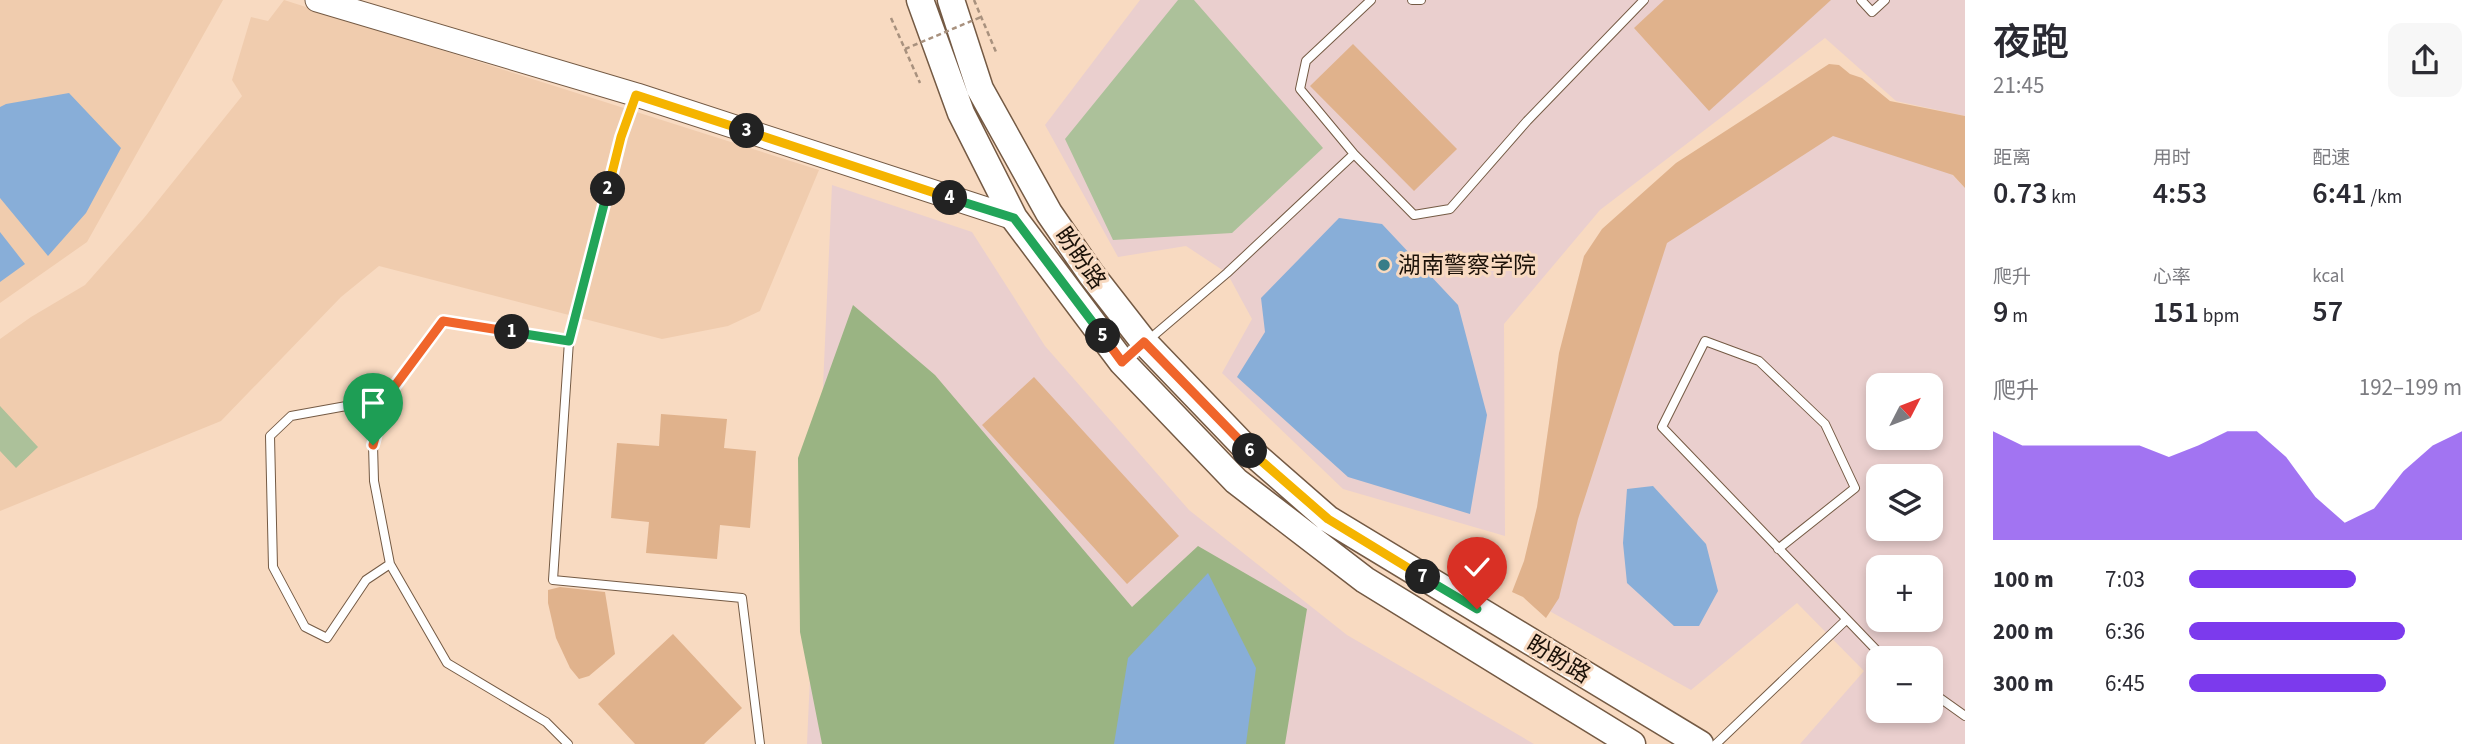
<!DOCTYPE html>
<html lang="zh">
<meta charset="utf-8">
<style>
body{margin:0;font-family:"Source Sans 3","Noto Sans SC",sans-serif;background:#f7f7f7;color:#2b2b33;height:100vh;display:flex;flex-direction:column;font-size:26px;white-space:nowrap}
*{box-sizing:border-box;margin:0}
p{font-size:23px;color:#7c7c81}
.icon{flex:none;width:38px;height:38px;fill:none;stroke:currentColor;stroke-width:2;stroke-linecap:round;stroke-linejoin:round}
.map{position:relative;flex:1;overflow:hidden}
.sheet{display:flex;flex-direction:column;background:#fff;width:525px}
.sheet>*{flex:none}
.needle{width:46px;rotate:48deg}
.controls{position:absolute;left:1866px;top:373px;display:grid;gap:14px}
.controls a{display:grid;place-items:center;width:77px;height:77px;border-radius:14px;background:#fff;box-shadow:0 4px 10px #0003;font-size:35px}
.pin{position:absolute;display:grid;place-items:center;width:60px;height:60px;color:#fff;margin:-72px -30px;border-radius:50% 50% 50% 0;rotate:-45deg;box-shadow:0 0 7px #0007}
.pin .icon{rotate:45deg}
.km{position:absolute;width:35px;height:35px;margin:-18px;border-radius:50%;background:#222;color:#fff;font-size:19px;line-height:35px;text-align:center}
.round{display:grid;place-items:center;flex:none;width:74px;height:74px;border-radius:14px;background:#f7f7f7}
.overview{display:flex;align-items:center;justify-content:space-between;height:119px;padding:0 28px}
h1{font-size:38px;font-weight:600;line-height:52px}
.figures{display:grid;grid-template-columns:repeat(3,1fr);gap:10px;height:119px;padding:7px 28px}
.figures div{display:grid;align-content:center}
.figures b{font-size:30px;font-weight:600}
.figures small{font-size:19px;font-weight:400}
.figures p{font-size:19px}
.chart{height:196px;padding:14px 28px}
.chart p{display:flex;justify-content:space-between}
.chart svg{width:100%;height:126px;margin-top:7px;fill:#7c3aed;opacity:.7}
ul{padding:0 28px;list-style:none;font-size:23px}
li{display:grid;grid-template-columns:112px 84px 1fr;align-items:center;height:52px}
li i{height:18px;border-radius:9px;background:#7c3aed}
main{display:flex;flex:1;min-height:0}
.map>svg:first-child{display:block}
</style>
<main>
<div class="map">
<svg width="1965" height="744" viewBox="0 0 1965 744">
<rect width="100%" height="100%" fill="#f8dac1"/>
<path fill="#f0ccae" d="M0,0H223L87,242L0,303Z
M284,0L819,170L760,311L728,326L662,339L379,266L341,297L221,421L0,511V339L31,317L85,285L144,218L242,96L232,80L251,17L268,21Z"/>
<path fill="#eacfce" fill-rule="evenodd" d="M1140,0H1965V116L1896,101L1825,38L1600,210L1504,324L1505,536L1343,489L1222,373L1252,319L1227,273L1186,246L1118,257L1045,125Z
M1829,127L1946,168L1965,188V744H1800L1864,671L1797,603L1691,690L1544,608L1662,235ZM1878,385H1930V438H1878ZM1878,476H1930V528H1878ZM1878,567H1930V620H1878ZM1878,658H1930V710H1878Z
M832,185L972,232L1045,346L1189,510L1347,635L1534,744H807Z"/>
<path fill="#acc19a" d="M1178,0H1194L1323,148L1232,233L1113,240L1065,139Z
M0,406L38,447L16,468L0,451Z"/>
<path fill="#9ab483" d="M853,305L935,375L1132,607L1198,546L1307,609L1285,744H822L800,632L798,458Z"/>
<path fill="#88aed8" d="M69,93L121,148L86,213L48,256L0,198V107L6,104Z
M1339,218L1382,224L1458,305L1487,415L1470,514L1348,477L1237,377L1265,332L1261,298Z
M0,232L25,264L0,282Z
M1653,486L1706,544L1718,591L1699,626H1674L1627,583L1623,543L1627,489Z
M1208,573L1256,668L1246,744H1114L1128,658Z"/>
<path fill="#e0b28c" d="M1664,0H1831L1709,111L1634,28Z
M1353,44L1457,149L1414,191L1310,86Z
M1829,64L1839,65L1850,74L1862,78L1890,101L1965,116V188L1953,175L1833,136L1667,243L1578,519L1559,598L1546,618L1523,597L1512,592L1524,561L1537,507L1559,353L1584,256L1602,229L1676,163Z
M1034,377L1179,536L1127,584L982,425Z
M661,414L727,419L724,448L756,451L750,528L720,525L717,559L646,553L649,522L611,518L617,443L659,446Z
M560,587L605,592L615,654L589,676L579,679L570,668L556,638L548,603V590Z
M673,634L742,708L704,744H635L598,704Z"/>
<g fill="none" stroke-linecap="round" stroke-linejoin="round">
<defs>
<path id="service" d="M1371,0L1306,61L1300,89L1354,154L1414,215L1450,209L1527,121L1644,0
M1412,0H1421
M1861,0L1872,12L1885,0
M636,98L621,137L569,341L553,580L742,598L760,744
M1125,360L1227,273L1354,154
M385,399L291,416L270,436L273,567L305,627L327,638L366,580L390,564
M1778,549L1855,488L1825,424L1759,361L1705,341L1662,427L1884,658
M1930,691L1965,716
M568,744L546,722L447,663L390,564L374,481L373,445L385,399L443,321L569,341
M1716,744L1846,620"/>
<path id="secondary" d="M317,0L637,95L1014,218"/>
<path id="primary" d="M920,0L961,113L1014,218L1122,362L1236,481L1365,580L1632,744
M951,0L980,89L1049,213L1091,274L1144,342L1241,443L1328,519L1700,744"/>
</defs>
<use href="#service" stroke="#745a44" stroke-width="10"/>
<use href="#secondary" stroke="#745a44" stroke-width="25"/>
<use href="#primary" stroke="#745a44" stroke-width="29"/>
<path stroke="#a8917e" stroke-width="2.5" stroke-dasharray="5 3.5" stroke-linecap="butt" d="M974,0L996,52
M891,18L920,83"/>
<use href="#service" stroke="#fff" stroke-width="8"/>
<use href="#secondary" stroke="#fff" stroke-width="23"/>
<use href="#primary" stroke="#fff" stroke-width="26"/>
<path stroke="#a8917e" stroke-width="2.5" stroke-dasharray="5 3.5" stroke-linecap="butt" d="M905,49L981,17"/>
</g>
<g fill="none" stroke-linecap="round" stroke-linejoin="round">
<defs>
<path id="split-1" d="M373,445L385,399L443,321L512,332"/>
<path id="split-2" d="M512,332L569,341L608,189"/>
<path id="split-3" d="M608,189L621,137L636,95L747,131"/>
<path id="split-4" d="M747,131L950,198"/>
<path id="split-5" d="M950,198L1014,218L1103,336"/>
<path id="split-6" d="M1103,336L1122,362L1144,342L1250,451"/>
<path id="split-7" d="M1250,451L1328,519L1423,577"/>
<path id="split-8" d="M1423,577L1477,609"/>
</defs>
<use href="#split-1" stroke="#fff" stroke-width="14"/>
<use href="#split-2" stroke="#fff" stroke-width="14"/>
<use href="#split-3" stroke="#fff" stroke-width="14"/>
<use href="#split-4" stroke="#fff" stroke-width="14"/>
<use href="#split-5" stroke="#fff" stroke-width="14"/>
<use href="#split-6" stroke="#fff" stroke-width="14"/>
<use href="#split-7" stroke="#fff" stroke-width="14"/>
<use href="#split-8" stroke="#fff" stroke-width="14"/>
<use href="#split-1" stroke="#f0652b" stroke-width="9"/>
<use href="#split-2" stroke="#22a559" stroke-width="9"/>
<use href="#split-3" stroke="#f5b400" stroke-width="9"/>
<use href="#split-4" stroke="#f5b400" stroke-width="9"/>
<use href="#split-5" stroke="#22a559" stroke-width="9"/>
<use href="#split-6" stroke="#f0652b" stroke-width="9"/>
<use href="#split-7" stroke="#f5b400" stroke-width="9"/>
<use href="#split-8" stroke="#22a559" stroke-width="9"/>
</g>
<circle fill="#377d88" stroke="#f8dac1" stroke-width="2.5" cx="1384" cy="265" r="7"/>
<g text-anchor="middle" stroke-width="6" stroke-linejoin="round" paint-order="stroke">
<g font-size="23" fill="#1b1108" stroke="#f8dac1">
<text transform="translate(1081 258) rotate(55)" y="8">盼盼路</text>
<text transform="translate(1559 659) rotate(31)" y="8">盼盼路</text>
</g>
<g font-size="23" fill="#1b1108" stroke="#f8dac1" text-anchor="start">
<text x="1398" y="273">湖南警察学院</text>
</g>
</g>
</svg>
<div class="controls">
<a><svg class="needle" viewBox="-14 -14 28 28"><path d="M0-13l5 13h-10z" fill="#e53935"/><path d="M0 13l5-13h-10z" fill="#7c7c81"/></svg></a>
<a><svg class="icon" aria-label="layers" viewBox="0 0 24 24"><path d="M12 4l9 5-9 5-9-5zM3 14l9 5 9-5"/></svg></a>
<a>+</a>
<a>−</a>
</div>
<div class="pin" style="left:373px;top:445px;background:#1e9e55"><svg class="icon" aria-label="arrive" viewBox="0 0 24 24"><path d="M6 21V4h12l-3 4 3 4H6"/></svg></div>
<div class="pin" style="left:1477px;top:609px;background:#d93025"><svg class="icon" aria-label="check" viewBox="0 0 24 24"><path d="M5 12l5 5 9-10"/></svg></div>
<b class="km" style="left:512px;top:332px">1</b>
<b class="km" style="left:608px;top:189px">2</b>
<b class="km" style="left:747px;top:131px">3</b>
<b class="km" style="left:950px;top:198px">4</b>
<b class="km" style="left:1103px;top:336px">5</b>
<b class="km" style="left:1250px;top:451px">6</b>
<b class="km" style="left:1423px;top:577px">7</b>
</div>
<section class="sheet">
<div class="overview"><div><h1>夜跑</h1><p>21:45</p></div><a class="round"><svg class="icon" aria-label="share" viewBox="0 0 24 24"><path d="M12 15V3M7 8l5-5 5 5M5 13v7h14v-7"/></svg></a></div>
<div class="figures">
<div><p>距离</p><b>0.73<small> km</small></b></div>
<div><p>用时</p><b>4:53</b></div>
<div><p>配速</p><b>6:41<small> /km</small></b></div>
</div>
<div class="figures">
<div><p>爬升</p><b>9<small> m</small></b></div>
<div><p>心率</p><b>151<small> bpm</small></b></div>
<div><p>kcal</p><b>57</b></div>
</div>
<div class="chart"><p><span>爬升</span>192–199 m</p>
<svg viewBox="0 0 160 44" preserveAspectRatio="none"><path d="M0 44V6L10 11L20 11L30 11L40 11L50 11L60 15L70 11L80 6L90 6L100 15L110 29L120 38L130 33L140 20L150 11L160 6V44z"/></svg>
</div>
<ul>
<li><b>100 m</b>7:03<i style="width:61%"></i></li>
<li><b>200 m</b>6:36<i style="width:79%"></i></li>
<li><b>300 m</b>6:45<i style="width:72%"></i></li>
</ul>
</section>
</main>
